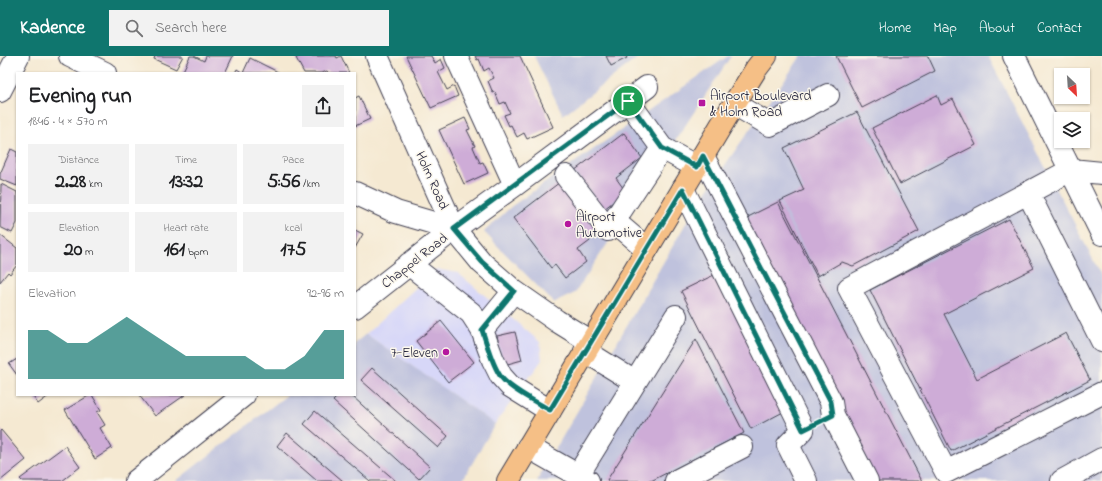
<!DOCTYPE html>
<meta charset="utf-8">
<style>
body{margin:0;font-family:"Indie Flower",sans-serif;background:#f2f2f2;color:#202124;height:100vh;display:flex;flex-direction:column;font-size:15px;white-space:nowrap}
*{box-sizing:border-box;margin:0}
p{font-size:13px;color:#757577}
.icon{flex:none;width:22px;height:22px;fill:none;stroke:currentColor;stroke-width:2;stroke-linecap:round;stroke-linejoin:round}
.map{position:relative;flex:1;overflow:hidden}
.drawer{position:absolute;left:16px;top:16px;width:340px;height:324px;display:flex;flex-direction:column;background:#fff;border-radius:0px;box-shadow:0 1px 3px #0004}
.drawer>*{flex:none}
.needle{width:26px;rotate:155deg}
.buttons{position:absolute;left:1054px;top:12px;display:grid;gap:8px}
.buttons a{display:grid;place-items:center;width:36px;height:36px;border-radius:0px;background:#fff;box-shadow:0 1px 3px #0004;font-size:20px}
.pin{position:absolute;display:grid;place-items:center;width:34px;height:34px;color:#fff;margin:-17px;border:2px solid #fff;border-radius:50%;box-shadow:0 1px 4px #0007}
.round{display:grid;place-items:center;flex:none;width:42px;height:42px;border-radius:0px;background:#f2f2f2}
.overview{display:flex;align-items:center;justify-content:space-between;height:68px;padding:0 12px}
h1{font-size:22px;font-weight:700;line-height:30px}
.figures{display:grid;grid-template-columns:repeat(3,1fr);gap:6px;height:68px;padding:4px 12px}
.figures div{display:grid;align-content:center;border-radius:0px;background:#f2f2f2;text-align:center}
.figures b{font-size:20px;font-weight:700}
.figures small{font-size:11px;font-weight:400}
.figures p{font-size:11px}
.chart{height:112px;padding:8px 12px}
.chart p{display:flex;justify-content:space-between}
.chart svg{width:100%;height:72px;margin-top:4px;fill:#0f766e;opacity:.7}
header{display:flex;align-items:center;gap:24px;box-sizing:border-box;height:56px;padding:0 20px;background:#0f766e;color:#fff}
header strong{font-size:19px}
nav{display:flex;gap:22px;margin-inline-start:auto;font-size:14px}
.search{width:280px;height:36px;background:#f2f2f2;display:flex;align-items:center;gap:10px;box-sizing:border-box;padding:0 14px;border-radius:0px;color:#757577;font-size:15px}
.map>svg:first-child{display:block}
</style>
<header>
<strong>Kadence</strong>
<div class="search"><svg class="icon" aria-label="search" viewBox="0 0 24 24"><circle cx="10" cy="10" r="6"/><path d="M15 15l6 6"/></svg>Search here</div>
<nav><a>Home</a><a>Map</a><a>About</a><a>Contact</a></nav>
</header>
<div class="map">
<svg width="1102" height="425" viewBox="0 0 1102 425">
<rect width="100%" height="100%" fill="#fbf7ec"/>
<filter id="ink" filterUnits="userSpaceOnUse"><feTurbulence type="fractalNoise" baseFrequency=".025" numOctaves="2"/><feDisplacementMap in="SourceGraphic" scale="8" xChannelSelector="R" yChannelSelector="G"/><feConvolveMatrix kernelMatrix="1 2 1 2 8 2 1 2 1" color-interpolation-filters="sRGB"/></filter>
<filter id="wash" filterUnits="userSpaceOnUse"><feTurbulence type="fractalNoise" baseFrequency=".012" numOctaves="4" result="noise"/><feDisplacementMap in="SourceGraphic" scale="16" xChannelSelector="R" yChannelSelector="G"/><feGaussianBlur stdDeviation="0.9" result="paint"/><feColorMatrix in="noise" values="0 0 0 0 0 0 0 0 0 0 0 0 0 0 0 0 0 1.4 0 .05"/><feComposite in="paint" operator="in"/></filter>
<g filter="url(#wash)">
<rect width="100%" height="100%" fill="#f5e9d2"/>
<path fill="#d7d7f8" d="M436,213L458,217L540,286L542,304L495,368L366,278Z"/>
<path fill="#bfc2dd" d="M534,0H640L563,59Z
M728,0H731L575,237L554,247L484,176L512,150Z
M801,0H988L1102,221V425H537L693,155Z
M366,278L495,368L462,425H176L287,339H355V287Z"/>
<g id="blocks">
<path fill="#ceacd7" d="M155,0H183L176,13L154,3Z
M190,0H194L204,5L206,0H233L225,17H182Z
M300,0H336L337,2L341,0L349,17H329L327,15L322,17H304L296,2Z
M406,0H431L435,7L441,3L445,12L438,16L447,34L454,30L458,40L431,52Z
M475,0H520L553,71L527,83L524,77L517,81L511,69L509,70L504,59L510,57L505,46L500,48L495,36L493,37L488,25L494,22L489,12L484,15L479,3L477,4Z
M606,0H626L627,2L611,10Z
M836,0H928L935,15L862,52Z
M250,2L280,17H235L237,13L243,17Z
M937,39L941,49L953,43L976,89L900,128L872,72Z
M359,40L370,63L355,70V42Z
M857,56L919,175L853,210L842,206L818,220L780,145L804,134L784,92Z
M465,62L470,73L467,74L475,90L473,91L480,107L483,106L488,117L464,128L439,74Z
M624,77L642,102L616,122L626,136L604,153L574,115Z
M11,93L17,96V130L0,123V118Z
M560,126L598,175L588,182L590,185L578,194L586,206L565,222L555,209L551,212L513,162Z
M1,128L17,136V167L12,177L0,171Z
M778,146L922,425H877L742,164Z
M1009,163L1034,212L944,258L977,323L1066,277L1090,324L951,395L870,234Z
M355,174L363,178L355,192Z
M0,179L17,192V209L10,218L8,216L0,226Z
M716,218L785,355L751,373L681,235Z
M441,265L474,306L448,326L416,285Z
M515,276L522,304L504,309L497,280Z
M696,283L744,377L651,425H609L607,424Z
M17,303V319L9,308Z
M372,312L448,380L438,392L361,324Z
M32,339H50L38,348Z
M90,339H92L101,354L97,356L105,369L100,372L112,392L95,403L65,354Z
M139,339H185L155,360Z
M339,339H351L430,411L419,423L333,345Z
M315,355L396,425H370L304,368Z
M1,374L26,404L0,425V375Z
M287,377L343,425H317L277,390Z
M65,390L80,411L62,425H22L20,423Z"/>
</g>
</g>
<g filter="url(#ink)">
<use href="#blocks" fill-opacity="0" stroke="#424052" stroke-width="1"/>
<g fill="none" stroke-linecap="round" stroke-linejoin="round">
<defs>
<path id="minor" d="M70,0L105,17
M377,0L454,173L482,207L514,235L557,265L591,286
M456,0L515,129
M1014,0L1102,178
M0,35L18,0
M628,45L662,92L697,111
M734,48L770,69L828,39
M703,100L831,346L833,359L867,425
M1102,117L1071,114L849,232L946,416L1102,337
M566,120L608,174L662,92
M683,133L803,374L788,389L806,425
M355,137L396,156L454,173
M1028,137L1102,285
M614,165L647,193
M409,208L471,257L482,274L493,304L501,320L510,330L550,355
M355,251L454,173L515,129L647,31
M482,274L514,235
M585,295L635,326
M528,391L588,425
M578,419L676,260
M136,425L244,339
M676,425L742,391
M1062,425L1102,403"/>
<path id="major" d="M508,425L734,48L756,13L766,0"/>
</defs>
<use href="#minor" stroke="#424052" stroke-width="24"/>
<use href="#major" stroke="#424052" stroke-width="24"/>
<use href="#minor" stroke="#fff" stroke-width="22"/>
<use href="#major" stroke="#f5bf86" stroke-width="22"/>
</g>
</g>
<g fill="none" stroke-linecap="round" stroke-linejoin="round" filter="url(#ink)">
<defs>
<path id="route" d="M628,45L662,92L697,111L703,100L831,346L833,359L803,374L683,133L550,354C536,346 510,333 501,321C492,309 487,288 482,274L514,235L482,206L454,173Z"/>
</defs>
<use href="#route" stroke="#fff" stroke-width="8"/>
<use href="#route" stroke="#0f766e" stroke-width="5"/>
</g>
<g fill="#b5179e" stroke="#fbf7ec" stroke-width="1.5">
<rect x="698" y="43" width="8" height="8" rx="2"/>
<circle cx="568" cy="168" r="4"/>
<circle cx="446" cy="296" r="4"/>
</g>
<g text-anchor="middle" stroke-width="3" stroke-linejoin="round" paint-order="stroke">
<g font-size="14" fill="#22223b" stroke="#fbf7ec" text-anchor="start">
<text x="710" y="44">Airport Boulevard<tspan x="710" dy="16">&amp; Holm Road</tspan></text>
<text x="576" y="165">Airport<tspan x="576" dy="16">Automotive</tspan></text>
<text x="438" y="301" text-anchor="end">7-Eleven</text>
</g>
<g font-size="14" fill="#22223b" stroke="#fbf7ec">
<text transform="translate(433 124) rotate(66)" y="5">Holm Road</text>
<text transform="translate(414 204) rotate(-38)" y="5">Chappel Road</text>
</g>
</g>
</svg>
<div class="buttons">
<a><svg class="needle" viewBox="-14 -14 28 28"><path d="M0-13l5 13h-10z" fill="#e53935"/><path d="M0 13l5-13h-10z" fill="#757577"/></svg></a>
<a><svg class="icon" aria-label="layers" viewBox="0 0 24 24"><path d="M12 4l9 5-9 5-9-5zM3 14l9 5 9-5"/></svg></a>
</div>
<div class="pin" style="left:628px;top:45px;background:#1e9e55"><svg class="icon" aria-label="arrive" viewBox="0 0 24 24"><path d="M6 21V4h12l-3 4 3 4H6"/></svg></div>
<section class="drawer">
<div class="overview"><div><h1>Evening run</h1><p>18:46 · 4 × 570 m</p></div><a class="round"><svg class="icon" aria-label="share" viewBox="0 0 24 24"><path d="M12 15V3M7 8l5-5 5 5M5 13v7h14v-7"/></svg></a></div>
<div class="figures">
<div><p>Distance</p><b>2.28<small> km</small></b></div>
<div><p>Time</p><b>13:32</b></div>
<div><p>Pace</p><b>5:56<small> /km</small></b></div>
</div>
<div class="figures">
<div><p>Elevation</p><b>20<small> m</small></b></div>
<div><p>Heart rate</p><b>161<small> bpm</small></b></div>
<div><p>kcal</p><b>175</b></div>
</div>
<div class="chart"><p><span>Elevation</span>92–96 m</p>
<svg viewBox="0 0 160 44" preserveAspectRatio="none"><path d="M0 44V14L10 14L20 22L30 22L40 14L50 6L60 14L70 22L80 30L90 30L100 30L110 30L120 38L130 38L140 30L150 14L160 14V44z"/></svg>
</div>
</section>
</div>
